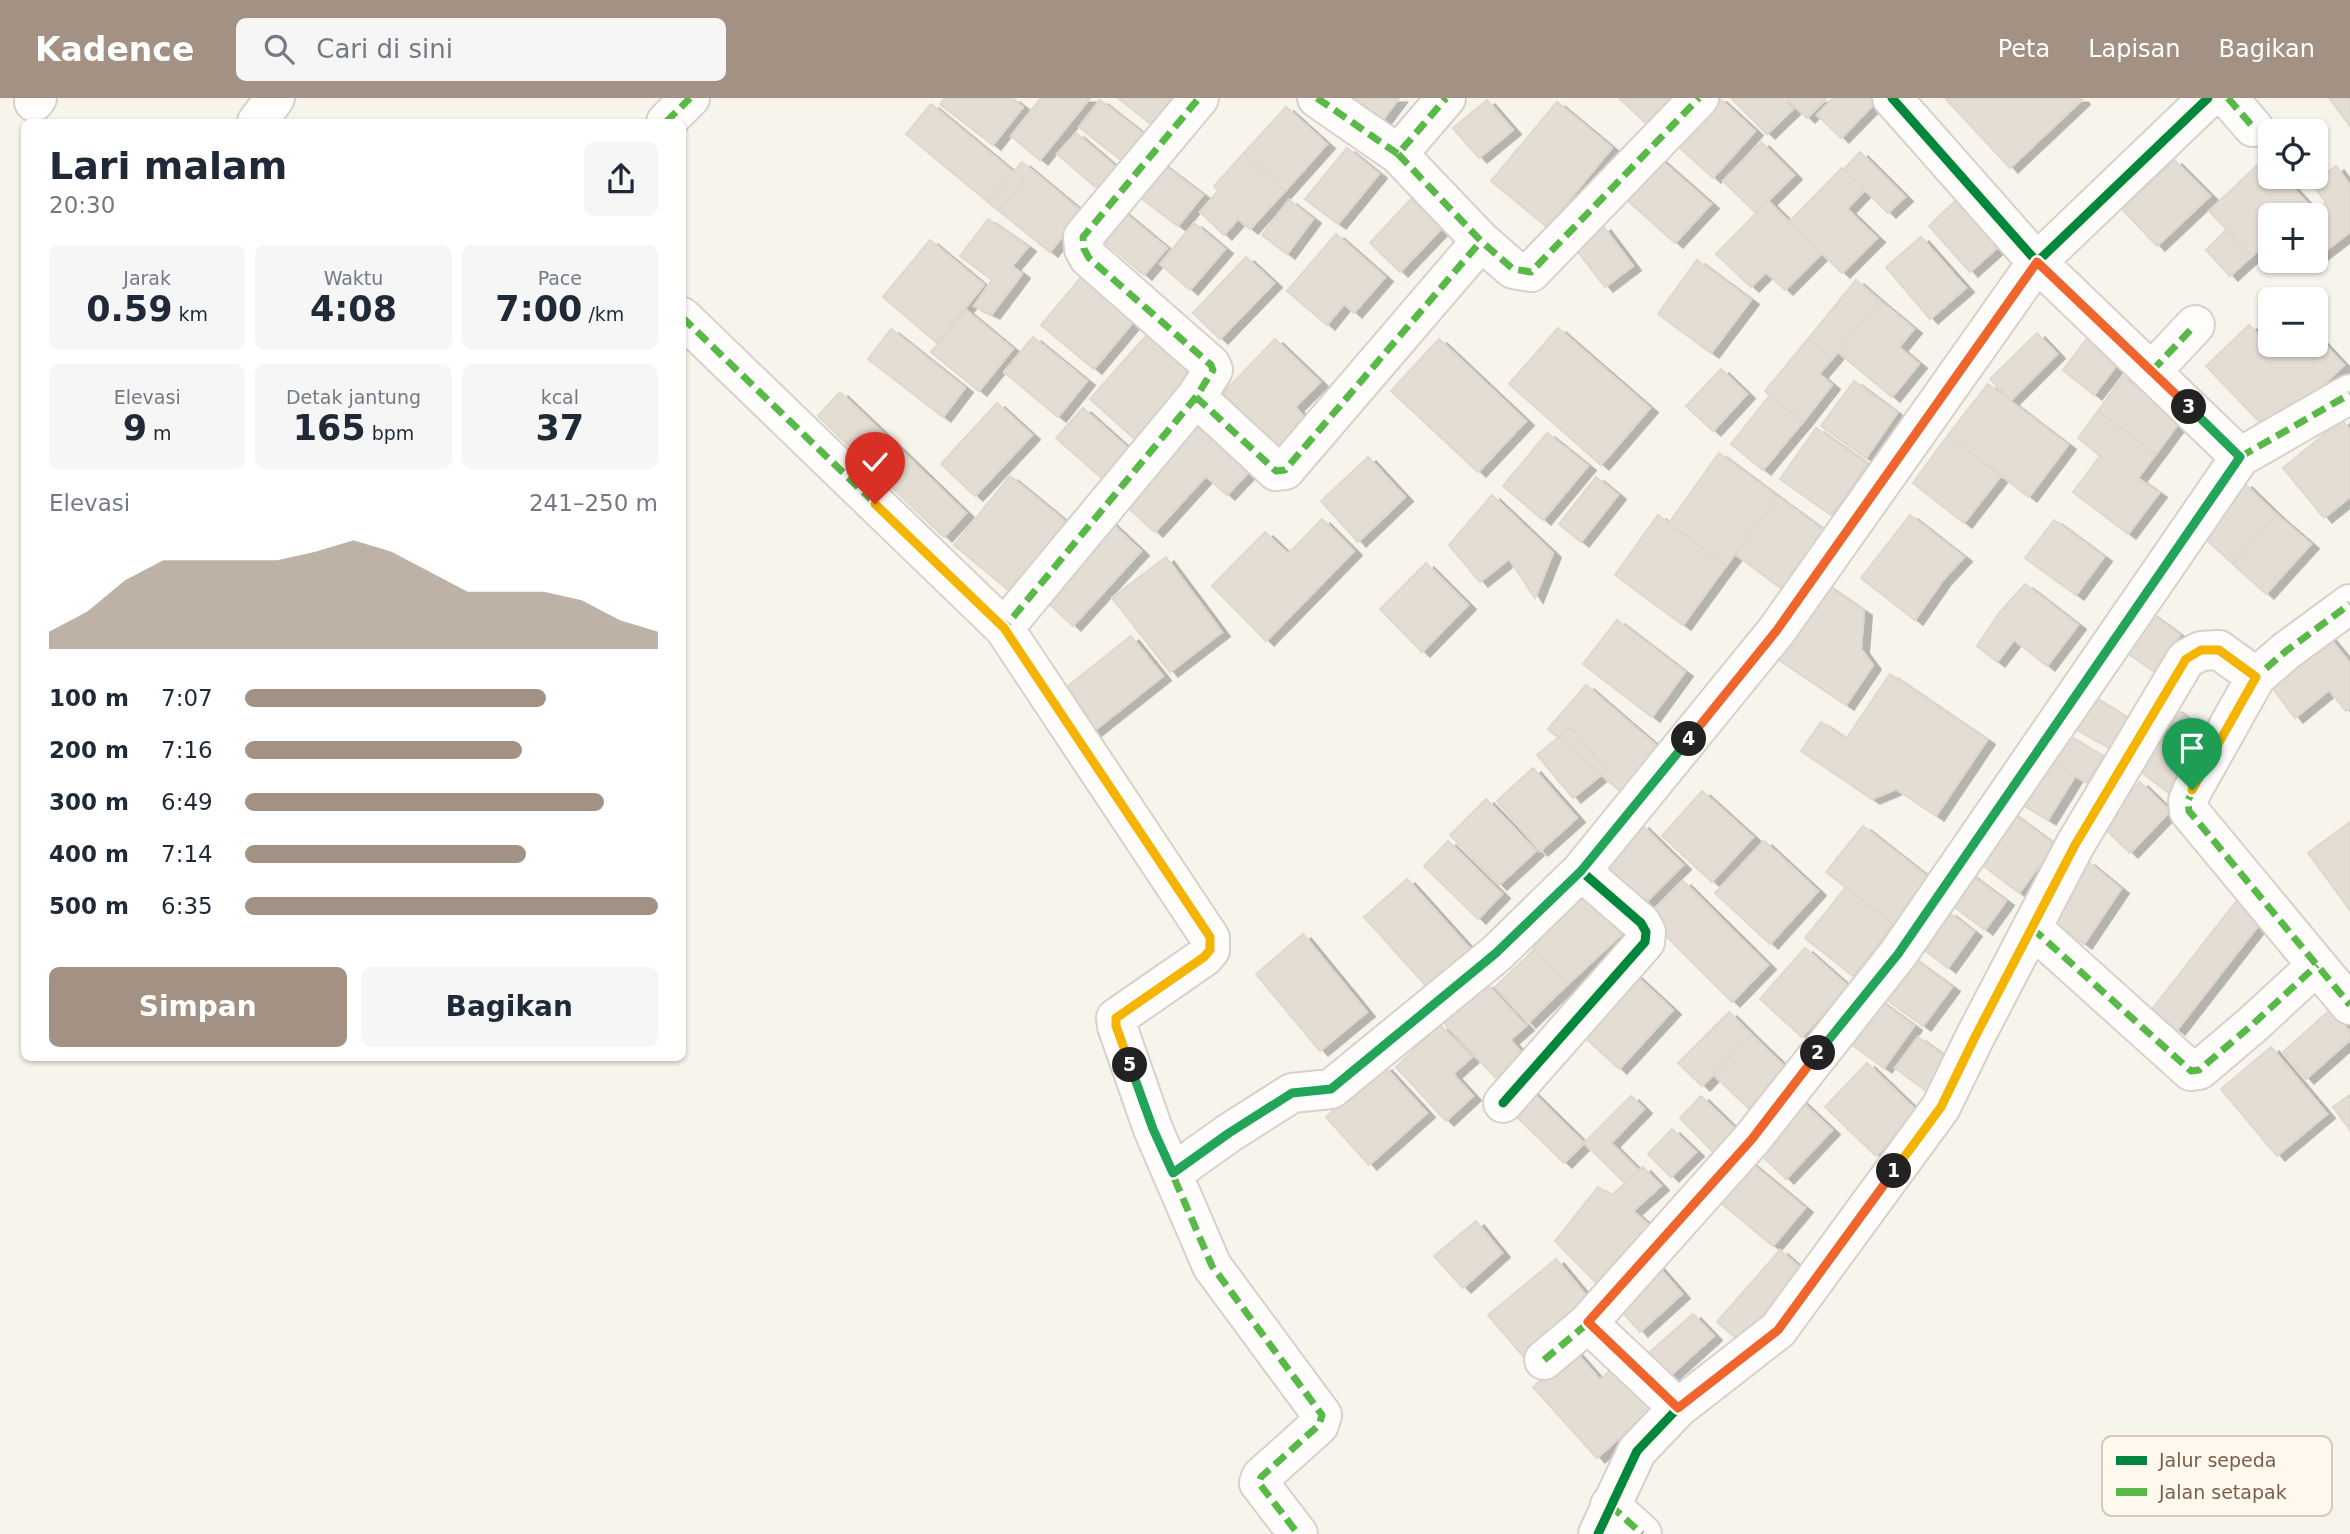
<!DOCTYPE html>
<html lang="id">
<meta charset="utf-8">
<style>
body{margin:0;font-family:"DejaVu Sans",sans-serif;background:#f6f6f7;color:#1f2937;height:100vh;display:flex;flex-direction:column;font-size:26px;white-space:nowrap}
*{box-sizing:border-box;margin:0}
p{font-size:23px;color:#747a83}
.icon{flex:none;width:38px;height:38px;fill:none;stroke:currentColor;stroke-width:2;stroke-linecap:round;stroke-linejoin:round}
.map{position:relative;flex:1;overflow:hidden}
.details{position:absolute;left:21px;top:21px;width:665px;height:942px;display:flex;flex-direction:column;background:#fff;border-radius:10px;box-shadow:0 2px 5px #0004}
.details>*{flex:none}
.controls{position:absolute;left:2258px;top:21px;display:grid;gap:14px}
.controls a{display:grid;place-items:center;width:70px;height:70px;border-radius:10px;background:#fff;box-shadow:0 2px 5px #0004;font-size:35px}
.pin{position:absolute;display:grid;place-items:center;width:60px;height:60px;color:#fff;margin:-72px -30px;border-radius:50% 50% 50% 0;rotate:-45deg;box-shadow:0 0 7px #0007}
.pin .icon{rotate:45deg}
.km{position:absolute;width:35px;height:35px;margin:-18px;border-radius:50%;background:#222;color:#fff;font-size:19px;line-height:35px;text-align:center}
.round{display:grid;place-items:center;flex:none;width:74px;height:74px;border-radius:10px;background:#f6f6f7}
.headline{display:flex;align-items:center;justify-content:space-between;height:119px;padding:0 28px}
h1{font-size:38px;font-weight:700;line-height:52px}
.metrics{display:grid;grid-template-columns:repeat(3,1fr);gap:10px;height:119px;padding:7px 28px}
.metrics div{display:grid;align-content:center;border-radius:10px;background:#f6f6f7;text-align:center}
.metrics b{font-size:35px;font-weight:700}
.metrics small{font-size:19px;font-weight:400}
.metrics p{font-size:19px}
.chart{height:196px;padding:14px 28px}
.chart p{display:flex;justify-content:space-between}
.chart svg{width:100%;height:126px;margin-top:7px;fill:#a39283;opacity:.7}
.primary-button{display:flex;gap:14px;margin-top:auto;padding:14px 28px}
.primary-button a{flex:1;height:80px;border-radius:10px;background:#a39283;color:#fff;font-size:28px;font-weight:700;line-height:80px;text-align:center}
.primary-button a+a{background:#f6f6f7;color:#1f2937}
ul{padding:0 28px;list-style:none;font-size:23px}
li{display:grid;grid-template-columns:112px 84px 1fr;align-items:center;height:52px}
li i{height:18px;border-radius:9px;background:#a39283}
header{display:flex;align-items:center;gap:42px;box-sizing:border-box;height:98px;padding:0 35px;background:#a39283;color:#fff}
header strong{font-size:33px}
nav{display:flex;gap:38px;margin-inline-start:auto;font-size:24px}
.search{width:490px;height:63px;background:#f6f6f7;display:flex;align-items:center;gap:18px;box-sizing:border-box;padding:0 24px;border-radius:10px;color:#747a83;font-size:26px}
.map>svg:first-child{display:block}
</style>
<header>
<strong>Kadence</strong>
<div class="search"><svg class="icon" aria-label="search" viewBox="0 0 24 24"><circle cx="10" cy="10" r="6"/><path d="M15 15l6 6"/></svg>Cari di sini</div>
<nav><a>Peta</a><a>Lapisan</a><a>Bagikan</a></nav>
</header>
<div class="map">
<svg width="2350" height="1436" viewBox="0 0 2350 1436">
<defs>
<filter id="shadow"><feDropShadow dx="8" dy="4.5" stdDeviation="0" flood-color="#0004"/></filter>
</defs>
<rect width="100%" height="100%" fill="#f7f4ec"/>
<path fill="#e4ddd3" stroke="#e0d8ce" stroke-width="2" filter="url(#shadow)" d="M945,0H1012L1023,9L993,47L940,6Z
M1041,0H1090L1040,62L1011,38Z
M1118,0H1172L1151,26Z
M1341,0H1399L1378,28Z
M1619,0H1672L1654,33Z
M1703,0H1719L1755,33L1713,80L1668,39Z
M1731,0H1782L1793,11L1767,36Z
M1786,0H1827L1807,20Z
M1833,0H1880L1841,40L1817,17Z
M1945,0H2080L2082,2L2010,70Z
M2329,0H2350V28Z
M1100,2L1147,39L1126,66L1079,29Z
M1487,2L1513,32L1479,60L1453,30Z
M1557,4L1612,50L1547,129L1491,83Z
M931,6L1024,83L999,113L906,36Z
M1286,9L1327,46L1285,93L1244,55Z
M1076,35L1117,70L1098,91L1057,56Z
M1761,44L1794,77L1756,115L1723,83Z
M1347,50L1379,76L1338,126L1305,101Z
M1860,54L1905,99L1888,115L1844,71Z
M1244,55L1285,93L1250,131L1238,121L1224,137L1200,114L1218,93L1214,88Z
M1654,56L1711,106L1675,145L1619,95Z
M2265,60L2270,65V79H2283L2307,105L2294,117H2270V141L2252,158L2209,113Z
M2174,62L2210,98L2157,148L2122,111Z
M1158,63L1203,97L1178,128L1134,95Z
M1022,64L1082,114L1050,154L988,104Z
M2336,68L2350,87V134L2315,161V117H2311L2326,105L2312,86Z
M1842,70L1865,92L1847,111L1877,140L1842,175L1789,124Z
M1411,101L1442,130L1400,174L1370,145Z
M1289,102L1313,121L1287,156L1262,137Z
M1768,103L1821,156L1785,192L1766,174L1751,189L1716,156Z
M1955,103L1998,149L1970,174L1929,128Z
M1115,107L1167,150L1144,177L1093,134Z
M988,121L1028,149L1012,168L1022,176L992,216L974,208L992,182L960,158Z
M1194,125L1225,151L1190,192L1160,166Z
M1603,128L1633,168L1605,189L1575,150Z
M2226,132L2252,158L2230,178L2206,152Z
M1336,136L1385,179L1354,215L1344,206L1327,227L1287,193Z
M1921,139L1966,190L1930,221L1886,169Z
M930,142L984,187L937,245L883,199Z
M1246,159L1274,185L1220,241L1193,215Z
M1697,162L1751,202L1711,255L1658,216Z
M1087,172L1140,216L1094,271L1041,227Z
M1856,182L1879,202L1832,261L1808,241Z
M1879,202L1914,231L1899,249L1919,266L1892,299L1838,254Z
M966,212L1013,251L979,293L931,254Z
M2249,227L2276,256L2286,247H2315V236L2344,267L2272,337L2206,268Z
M1154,229L1204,274L1140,346L1090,301Z
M1558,230L1650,310L1601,367L1509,286Z
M2095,230L2126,255L2094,297L2063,272Z
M891,231L965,290L943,319L868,261Z
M2037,235L2057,256L2011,302L1990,281Z
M1033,239L1087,283L1058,319L1004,274Z
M1275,241L1320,284L1295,309L1309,324L1281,352L1223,295Z
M1439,241L1526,323L1478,374L1391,293Z
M1808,241L1832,261L1819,276L1832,287L1803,324L1765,293Z
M1721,271L1747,296L1713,333L1686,308Z
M2123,278L2181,322L2156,356L2098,313Z
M1854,283L1897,315L1866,360L1821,328Z
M1988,286L2068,347L2029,399L1948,337Z
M840,294L906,357L883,381L818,318Z
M1770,297L1803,324L1763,372L1731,346Z
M997,305L1032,337L975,398L941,366Z
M1083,310L1132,354L1105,383L1056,340Z
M1199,310L1258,364L1227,397L1206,378L1155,434L1117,400Z
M2098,313L2156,356L2138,380L2159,395L2128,436L2073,394L2100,358L2078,340Z
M2342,322L2350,332V399L2324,420L2283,370Z
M1816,330L1867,366L1831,417L1780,381Z
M1547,335L1588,368L1543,422L1503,388Z
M1948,337L2001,378L1964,425L1913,385Z
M1719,355L1778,399L1726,468L1669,425Z
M906,357L966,415L944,439L883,381Z
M1368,359L1405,399L1358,444L1321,403Z
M1010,378L1072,429L1017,499L954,447Z
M1596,379L1618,397L1581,444L1559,426Z
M2244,385L2277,417L2233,466L2199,435Z
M1492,397L1553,455L1535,500L1509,461L1480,484L1449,447Z
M1778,399L1830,437L1787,495L1735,456Z
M1658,417L1726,468L1683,527L1615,477Z
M1910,417L1964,459L1943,482L1915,522L1861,480Z
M2277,417L2311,446L2266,496L2233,466Z
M1107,421L1141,453L1073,528L1039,496Z
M1322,421L1354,453L1266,543L1212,488L1265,434L1288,456Z
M2054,422L2104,459L2076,497L2025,460Z
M1166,459L1222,534L1170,574L1112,500Z
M1426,465L1468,507L1422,554L1380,511Z
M1825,486L1864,513L1861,551L1873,567L1846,607L1776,560Z
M2025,486L2078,527L2047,568L2014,542L1997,564L1977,548L1999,515Z
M2150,515L2180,537L2153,573L2123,552Z
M1617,522L1685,574L1652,619L1583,566Z
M2323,532L2350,565V610L2346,613L2329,592L2295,620L2264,579Z
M1131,538L1163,578L1090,636L1058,596Z
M1890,576L1987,642L1936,718L1896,691L1872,701L1801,653L1821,624L1846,641Z
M1586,587L1658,649L1620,693L1548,631Z
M2089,596L2133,623L2115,653L2070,628Z
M2174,610L2213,640L2170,696L2132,667Z
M1571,629L1607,672L1573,700L1537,657Z
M2059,632L2103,658L2087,685L2043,659Z
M2043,659L2075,678L2048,722L2016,703Z
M1533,670L1577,720L1540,753L1497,703Z
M2140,684L2170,713L2130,755L2100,726Z
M1702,693L1753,739L1712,784L1662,738Z
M1486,701L1536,753L1499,787L1450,737Z
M2010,714L2055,747L2019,795L1976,762Z
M2350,724V812L2308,755Z
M1641,726L1683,767L1640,810L1598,768Z
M1863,728L1929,780L1893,826L1826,774Z
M1448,743L1502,796L1478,821L1424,768Z
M1764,743L1818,793L1770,846L1715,795Z
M2087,763L2121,791L2084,846L2046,818Z
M1967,774L2006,803L1985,832L1945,802Z
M1407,781L1471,852L1428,890L1364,819Z
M1683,783L1768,867L1732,904L1647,819Z
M1846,789L1893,826L1853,878L1805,840Z
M1577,790L1621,837L1568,886L1524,840Z
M2238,801L2265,819L2177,932L2152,911Z
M1948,814L1974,834L1948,870L1922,850Z
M1303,836L1367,914L1320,953L1256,876Z
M1805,850L1848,888L1802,939L1760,901Z
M1535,851L1568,886L1528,925L1495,889Z
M1908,857L1952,889L1923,928L1879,896Z
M1634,876L1673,912L1619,971L1580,935Z
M1486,885L1526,928L1510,942L1522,955L1496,980L1444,925Z
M1869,895L1914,928L1884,970L1839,937Z
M2330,912L2350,934V942L2306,981L2283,954Z
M1729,914L1752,937L1702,988L1678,965Z
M1440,927L1472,959L1453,976L1473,998L1446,1023L1396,969Z
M1752,937L1787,971L1748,1010L1713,976Z
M1918,939L1951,963L1929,995L1895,970Z
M2271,949L2327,1016L2277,1058L2221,991Z
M1867,965L1917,1013L1876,1058L1825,1009Z
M1384,968L1427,1015L1369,1067L1326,1019Z
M1531,993L1584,1045L1564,1065L1512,1014Z
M2350,997V1032L2333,1009Z
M1631,998L1644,1011L1611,1045L1638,1072L1626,1086L1584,1045Z
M1701,998L1735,1031L1713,1054L1680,1020Z
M1799,1001L1832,1032L1786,1081L1753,1049Z
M1672,1031L1696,1054L1671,1079L1648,1056Z
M1746,1061L1805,1110L1773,1148L1714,1099Z
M1643,1069L1661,1088L1633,1113L1653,1131L1599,1188L1555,1143L1598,1089L1612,1097Z
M1476,1123L1502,1155L1463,1190L1434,1158Z
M1780,1152L1806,1175L1745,1248L1717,1224Z
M1556,1161L1590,1202L1523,1258L1488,1217Z
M1654,1164L1682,1196L1640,1234L1612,1202Z
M1693,1216L1714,1238L1663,1284L1642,1261Z
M1574,1252L1600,1282L1616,1267L1653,1309L1597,1360L1533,1289Z"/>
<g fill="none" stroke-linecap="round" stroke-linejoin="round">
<defs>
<path id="minor" d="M1317,0L1398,56L1446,0
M2228,0L2253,29
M34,4L37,0
M257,24L275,0
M666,24L690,0
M1398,56L1481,143L1513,171L1531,174L1699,0
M682,219L1004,530L1196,299L1213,272L1211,267L1089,160L1084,151L1083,139L1199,0
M2152,273L2195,227
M1196,299L1276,373L1285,372L1481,143
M2240,359L2350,296
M1004,530L1210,840V852L1204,859L1116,920L1117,928L1153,1031L1212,1168L1322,1317L1319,1327L1261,1379L1259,1385L1298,1436
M2256,579L2192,693L2188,703L2189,713L2350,907
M2032,830L2191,973L2199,972L2252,927L2317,867
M1503,1005L1645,844L1646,834L1641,825L1581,773L1777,532L2037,164L2208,0
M1173,1075L1229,1035L1292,995L1331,991L1497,855L1581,773
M1544,1262L1588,1225
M1678,1310L1778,1232L1941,1009L1975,939L2075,747L2186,561L2201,553L2219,552L2256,579L2286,553L2350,506
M1610,1407L1642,1436
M1598,1436L1637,1353L1678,1310L1588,1225L1752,1041L1898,856L2240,359L2037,164L1892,0"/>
</defs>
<use href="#minor" stroke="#d6d1ca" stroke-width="42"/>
<use href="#minor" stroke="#fefdfc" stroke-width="38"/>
<path stroke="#58b947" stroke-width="7" stroke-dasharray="14 7" stroke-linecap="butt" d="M1317,0L1398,56L1446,0
M2228,0L2253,29
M666,24L690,0
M1398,56L1481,143L1513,171L1531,174L1699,0
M682,219L1004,530L1196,299L1213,272L1211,267L1089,160L1084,151L1083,139L1199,0
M2152,273L2195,227
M1196,299L1276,373L1285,372L1481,143
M2240,359L2350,296
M1004,530L1210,840V852L1204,859L1116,920L1117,928L1153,1031L1212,1168L1322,1317L1319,1327L1261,1379L1259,1385L1298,1436
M2256,579L2192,693L2188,703L2189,713L2350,907
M2032,830L2191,973L2199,972L2252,927L2317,867
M1173,1075L1229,1035L1292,995L1331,991L1497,855L1581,773
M1544,1262L1588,1225
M1678,1310L1778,1232L1941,1009L1975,939L2075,747L2186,561L2201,553L2219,552L2256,579L2286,553L2350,506
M1610,1407L1642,1436"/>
<defs>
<path id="cycleway" d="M1503,1005L1645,844L1646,834L1641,825L1581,773L1777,532L2037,164L2208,0
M1598,1436L1637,1353L1678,1310L1588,1225L1752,1041L1898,856L2240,359L2037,164L1892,0"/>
</defs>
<use href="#cycleway" stroke="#fff9ed" stroke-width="13"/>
<use href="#cycleway" stroke="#00873e" stroke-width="9"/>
</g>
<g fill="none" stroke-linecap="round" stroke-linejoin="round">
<defs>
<path id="split-1" d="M1894,1073L1941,1009L1975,939L2075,747L2186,561L2201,552H2219L2256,579L2192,692"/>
<path id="split-2" d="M1818,955L1752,1041L1588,1224L1678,1310L1778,1232L1894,1073"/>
<path id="split-3" d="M1818,955L1898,856L2240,359L2189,309"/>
<path id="split-4" d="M1689,641L1777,532L2037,164L2189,309"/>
<path id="split-5" d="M1130,967L1153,1031L1173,1075L1229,1035L1292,995L1331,991L1496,855L1581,773L1689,641"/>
<path id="split-6" d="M875,406L1004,530L1210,839V852L1204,859L1116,920V928L1130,967"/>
</defs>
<use href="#split-1" stroke="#fff" stroke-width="14"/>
<use href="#split-2" stroke="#fff" stroke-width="14"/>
<use href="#split-3" stroke="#fff" stroke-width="14"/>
<use href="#split-4" stroke="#fff" stroke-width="14"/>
<use href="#split-5" stroke="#fff" stroke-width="14"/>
<use href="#split-6" stroke="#fff" stroke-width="14"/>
<use href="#split-1" stroke="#f5b400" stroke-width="9"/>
<use href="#split-2" stroke="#f0652b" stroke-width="9"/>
<use href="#split-3" stroke="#22a559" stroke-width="9"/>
<use href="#split-4" stroke="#f0652b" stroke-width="9"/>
<use href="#split-5" stroke="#22a559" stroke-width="9"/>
<use href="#split-6" stroke="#f5b400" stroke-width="9"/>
</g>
<rect x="2102" y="1338" width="230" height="80" rx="10" fill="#fff9ed" stroke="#d6cabc" stroke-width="2"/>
<rect x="2116" y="1358" width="31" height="9" fill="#00873e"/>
<rect x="2116" y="1390" width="31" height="8" fill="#58b947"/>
<g font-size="19" fill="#765e4b">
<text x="2159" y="1369">Jalur sepeda</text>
<text x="2159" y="1401">Jalan setapak</text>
</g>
</svg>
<div class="controls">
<a><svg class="icon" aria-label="locate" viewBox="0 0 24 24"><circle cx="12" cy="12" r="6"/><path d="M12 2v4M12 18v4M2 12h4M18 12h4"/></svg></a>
<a>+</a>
<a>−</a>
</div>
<div class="pin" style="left:2192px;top:692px;background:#1e9e55"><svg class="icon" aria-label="arrive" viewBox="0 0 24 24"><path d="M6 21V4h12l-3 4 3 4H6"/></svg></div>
<div class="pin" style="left:875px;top:406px;background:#d93025"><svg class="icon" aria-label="check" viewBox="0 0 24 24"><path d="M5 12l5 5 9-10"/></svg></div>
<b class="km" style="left:1894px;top:1073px">1</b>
<b class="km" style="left:1818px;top:955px">2</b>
<b class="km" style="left:2189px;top:309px">3</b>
<b class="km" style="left:1689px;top:641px">4</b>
<b class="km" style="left:1130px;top:967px">5</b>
<section class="details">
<div class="headline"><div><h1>Lari malam</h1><p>20:30</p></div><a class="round"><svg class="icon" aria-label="share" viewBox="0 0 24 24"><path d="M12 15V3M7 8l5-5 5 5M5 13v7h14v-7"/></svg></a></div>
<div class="metrics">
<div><p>Jarak</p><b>0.59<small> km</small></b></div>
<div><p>Waktu</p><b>4:08</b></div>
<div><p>Pace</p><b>7:00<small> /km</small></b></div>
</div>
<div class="metrics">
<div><p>Elevasi</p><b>9<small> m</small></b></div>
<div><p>Detak jantung</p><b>165<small> bpm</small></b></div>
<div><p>kcal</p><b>37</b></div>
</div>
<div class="chart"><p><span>Elevasi</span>241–250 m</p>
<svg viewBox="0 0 160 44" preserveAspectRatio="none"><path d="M0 44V38L10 31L20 20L30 13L40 13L50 13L60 13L70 10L80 6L90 10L100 17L110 24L120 24L130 24L140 27L150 34L160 38V44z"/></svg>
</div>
<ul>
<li><b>100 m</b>7:07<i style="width:73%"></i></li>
<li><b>200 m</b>7:16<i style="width:67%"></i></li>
<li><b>300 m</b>6:49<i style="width:87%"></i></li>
<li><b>400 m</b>7:14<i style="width:68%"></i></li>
<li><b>500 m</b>6:35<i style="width:100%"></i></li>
</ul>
<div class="primary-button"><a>Simpan</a><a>Bagikan</a></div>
</section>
</div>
